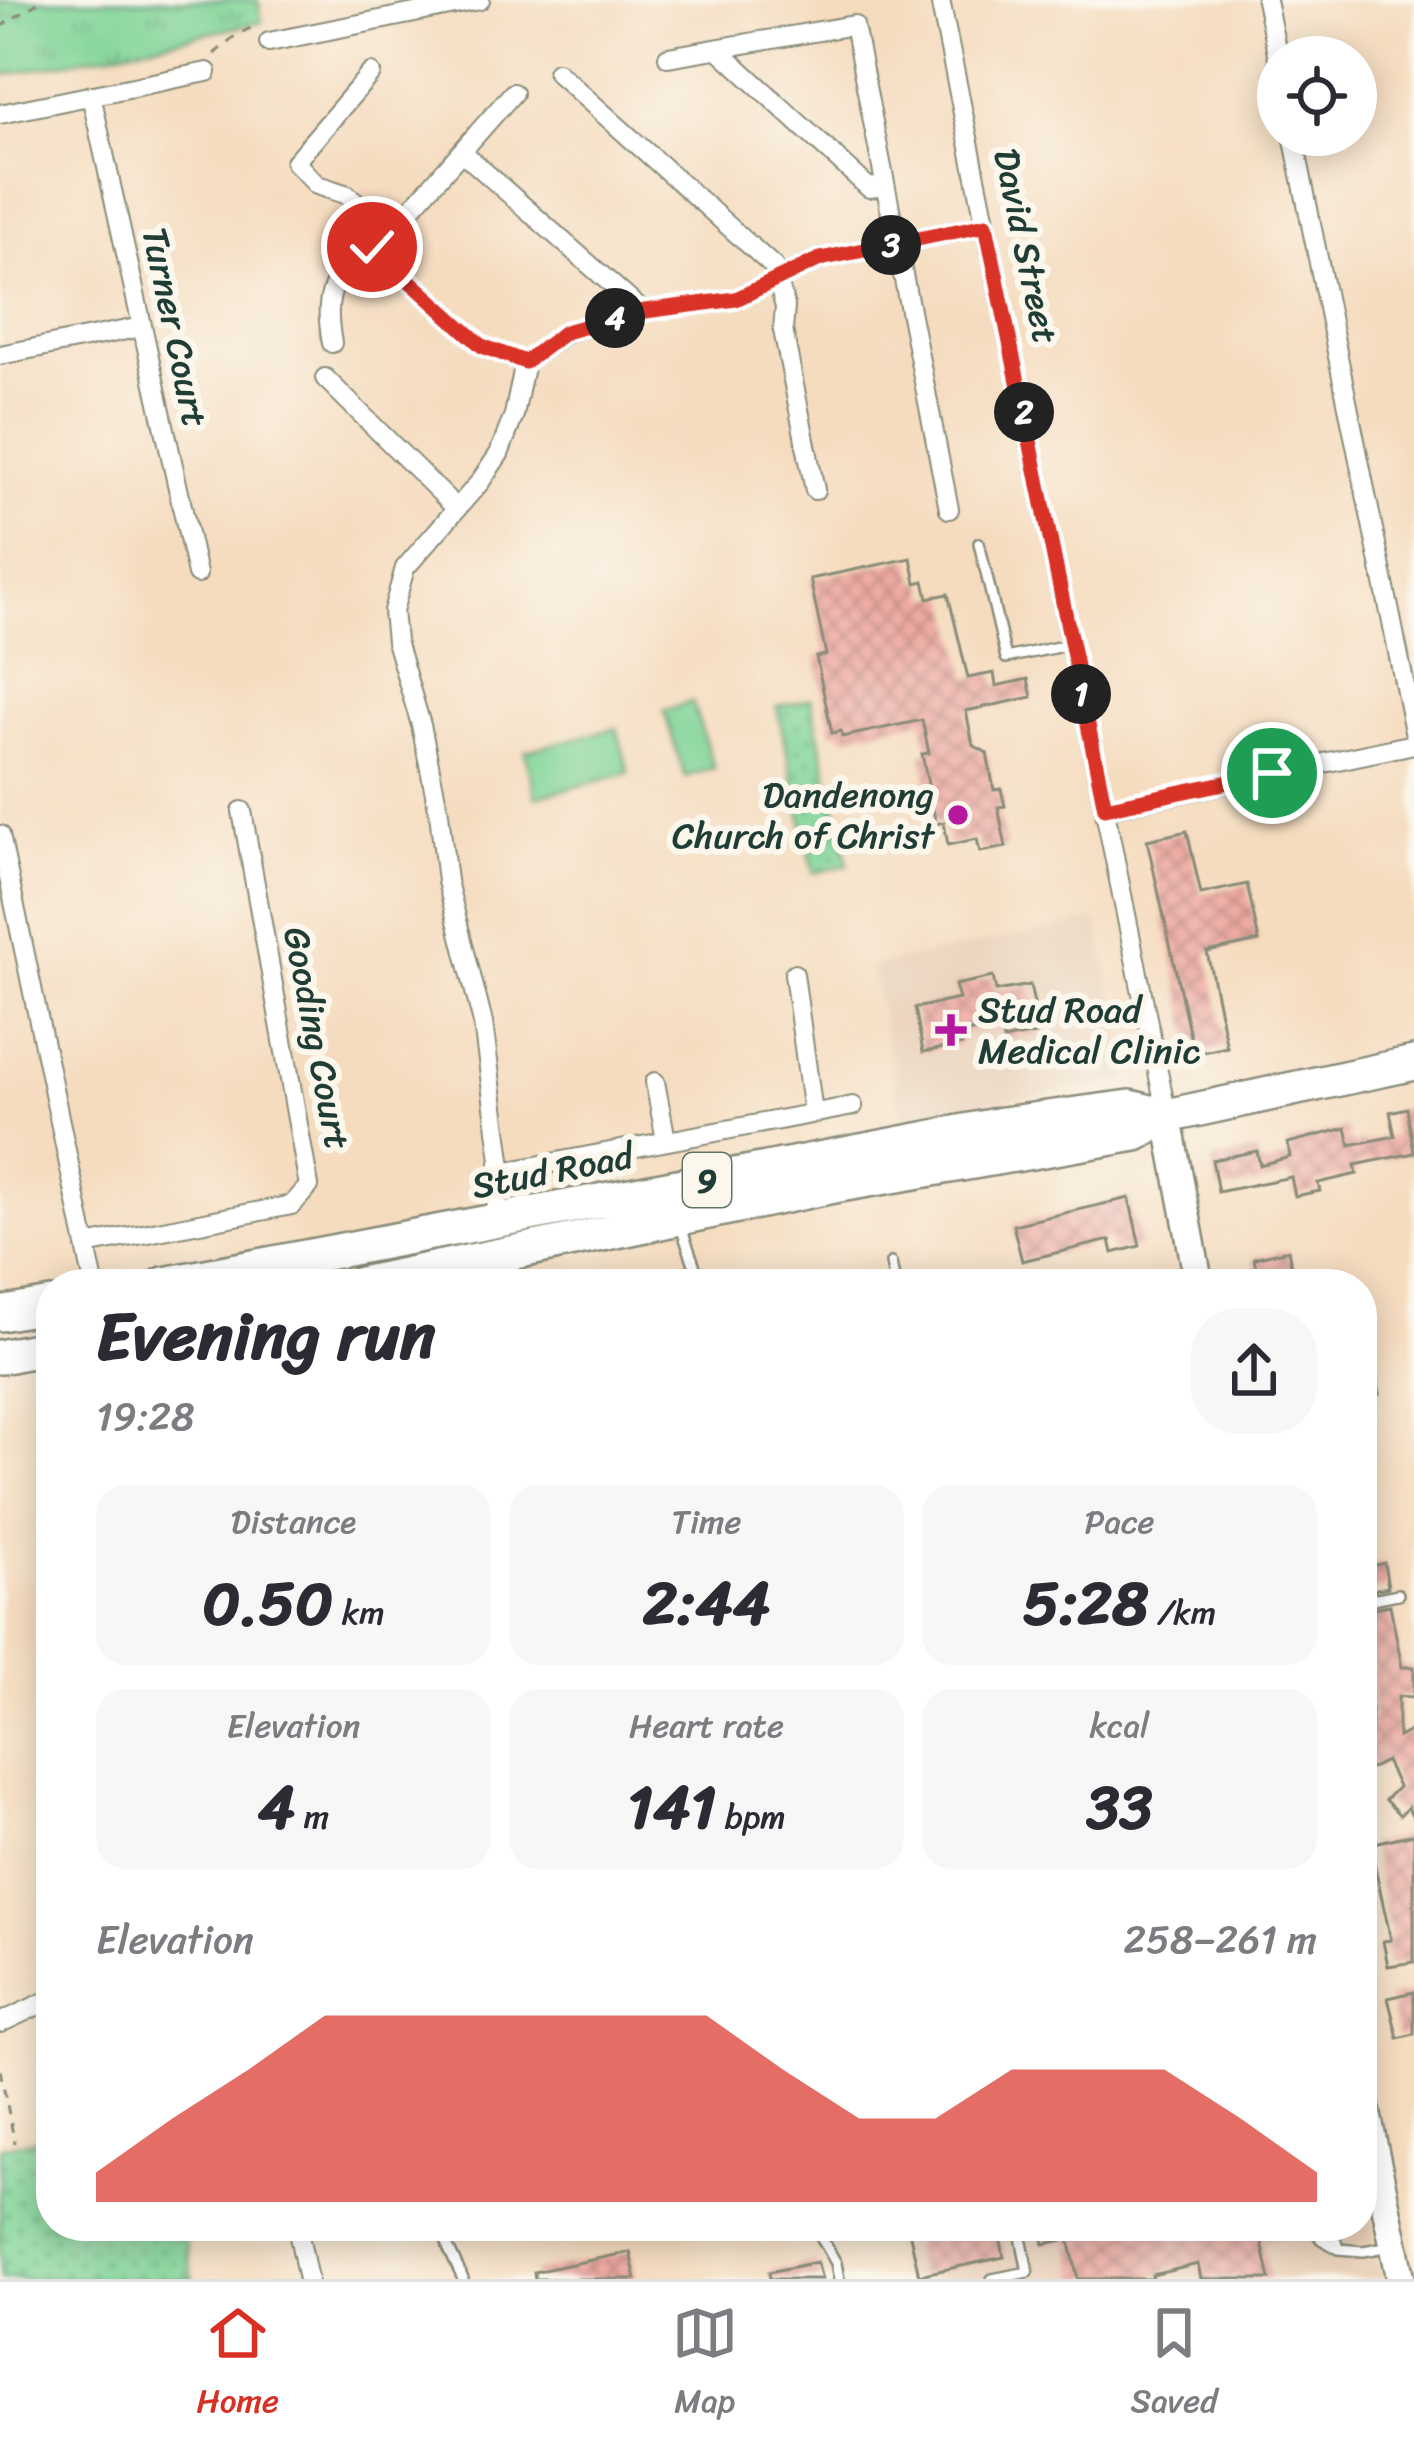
<!DOCTYPE html>
<meta charset="utf-8">
<style>
body{margin:0;font-family:Sriracha,sans-serif;background:#f7f7f7;color:#2b2b33;height:100vh;display:flex;flex-direction:column;font-size:45px;white-space:nowrap}
*{box-sizing:border-box;margin:0}
p{font-size:39px;color:#7c7c81}
.icon{flex:none;width:66px;height:66px;fill:none;stroke:currentColor;stroke-width:2;stroke-linecap:round;stroke-linejoin:round}
.map{position:relative;flex:1;overflow:hidden}
.side{position:absolute;left:36px;top:1269px;width:1341px;height:972px;display:flex;flex-direction:column;background:#fff;border-radius:48px;box-shadow:0 6px 30px #0003}
.side>*{flex:none}
.tools{position:absolute;left:1257px;top:36px;display:grid;gap:24px}
.tools a{display:grid;place-items:center;width:120px;height:120px;border-radius:50%;background:#fff;box-shadow:0 6px 30px #0003;font-size:60px}
.pin{position:absolute;display:grid;place-items:center;width:102px;height:102px;color:#fff;margin:-51px;border:6px solid #fff;border-radius:50%;box-shadow:0 3px 12px #0007}
.km{position:absolute;width:60px;height:60px;margin:-30px;border-radius:50%;background:#222;color:#fff;font-size:33px;line-height:60px;text-align:center}
.round{display:grid;place-items:center;flex:none;width:126px;height:126px;border-radius:48px;background:#f7f7f7}
.overview{display:flex;align-items:center;justify-content:space-between;height:204px;padding:0 60px}
h1{font-size:66px;font-weight:800;line-height:90px}
.stats{display:grid;grid-template-columns:repeat(3,1fr);gap:18px;height:204px;padding:12px 60px}
.stats div{display:grid;align-content:center;border-radius:30px;background:#f7f7f7;text-align:center}
.stats b{font-size:60px;font-weight:800}
.stats small{font-size:33px;font-weight:400}
.stats p{font-size:33px}
.chart{height:336px;padding:24px 60px}
.chart p{display:flex;justify-content:space-between}
.chart svg{width:100%;height:216px;margin-top:12px;fill:#d93025;opacity:.7}
.tabs{display:flex;justify-content:space-around;align-items:center;height:168px;border-top:3px solid #e1e1e2;background:#fff;font-size:33px;color:#7c7c81}
.tabs a{display:grid;justify-items:center;gap:6px}
.tabs .current{color:#d93025}
.map>svg:first-child{display:block}
</style>
<div class="map">
<svg width="1414" height="2279" viewBox="0 0 1414 2279">
<defs>
<pattern id="grass-tufts" width="24" height="20" patternUnits="userSpaceOnUse" patternTransform="scale(3)"><rect width="24" height="20" fill="#7dd396"/><path d="M3 7l-1-3M5 7V3M7 7l1-3M15 17l-1-3M17 17v-4M19 17l1-3" fill="none" stroke="#66ac7b"/></pattern>
<pattern id="park-dots" width="8" height="8" patternUnits="userSpaceOnUse" patternTransform="scale(3)"><rect width="8" height="8" fill="#7dd396"/><path d="M2 2h.1M6 6h.1" fill="none" stroke="#66ac7b" stroke-width="1.8" stroke-linecap="round"/></pattern>
<pattern id="building-cross-hatch" width="8" height="8" patternUnits="userSpaceOnUse" patternTransform="scale(3)"><rect width="8" height="8" fill="#eeaaa3"/><path d="M0 0l8 8M0 8l8-8" fill="none" stroke="#c08c86"/></pattern>
</defs>
<rect width="100%" height="100%" fill="#fbf7ec"/>
<filter id="ink" filterUnits="userSpaceOnUse"><feTurbulence type="fractalNoise" baseFrequency=".00833" numOctaves="2"/><feDisplacementMap in="SourceGraphic" scale="24" xChannelSelector="R" yChannelSelector="G"/><feConvolveMatrix kernelMatrix="1 2 1 2 8 2 1 2 1" color-interpolation-filters="sRGB"/></filter>
<filter id="wash" filterUnits="userSpaceOnUse"><feTurbulence type="fractalNoise" baseFrequency=".004" numOctaves="4" result="noise"/><feDisplacementMap in="SourceGraphic" scale="48" xChannelSelector="R" yChannelSelector="G"/><feGaussianBlur stdDeviation="2.7" result="paint"/><feColorMatrix in="noise" values="0 0 0 0 0 0 0 0 0 0 0 0 0 0 0 0 0 1.4 0 .05"/><feComposite in="paint" operator="in"/></filter>
<g filter="url(#wash)">
<rect width="100%" height="100%" fill="#f5dcbf"/>
<path fill="#e8cfb7" d="M1097,920L1129,1073L1127,1082L902,1116L871,966Z
M1362,2172L1383,2279H901L890,2226H1362Z"/>
<path fill="url(#grass-tufts)" stroke="#4e8865" stroke-width="3" d="M0,0H258L262,22L0,76Z"/>
<path fill="url(#park-dots)" stroke="#4e8865" stroke-width="3" d="M811,699L848,865L814,873L777,707Z
M51,2136V2226H182L193,2279H0V2147Z"/>
<path fill="#7dd396" stroke="#4e8865" stroke-width="3" d="M692,702L714,768L685,777L664,711Z
M617,728L629,773L536,797L525,751Z"/>
<g id="blocks">
<path fill="url(#building-cross-hatch)" d="M911,558L916,583L924,581L928,598L948,594L968,678L994,673L996,686L1028,679L1032,697L966,711L973,745L987,753L994,790L1001,789L1005,806L998,807L1006,847L980,852L977,839L948,845L944,822L936,824L922,754L929,753L922,720L842,737L841,731L832,733L816,657L826,655L810,579Z
M1187,831L1201,894L1247,884L1259,941L1207,952L1227,1047L1194,1054L1147,840Z
M993,977L996,991L1030,985L1040,1033L1003,1040L1000,1027L959,1034L962,1045L923,1052L915,1008L959,999L955,985Z
M1407,1108L1414,1153L1355,1165L1357,1174L1318,1183L1320,1191L1295,1196L1291,1177L1218,1192L1212,1160L1257,1151L1260,1165L1290,1157L1288,1143L1346,1128L1350,1145L1395,1136L1390,1112Z
M1129,1198L1140,1246L1113,1253L1110,1240L1022,1261L1013,1225Z
M1288,1250L1295,1284H1259L1254,1258Z
M1362,1340H1369L1380,1394L1362,1398Z
M1384,1563L1388,1587L1362,1592V1568Z
M1390,1605L1402,1667H1414V1697L1398,1696V1737L1414,1729V1819L1408,1807L1400,1815L1385,1800L1398,1787L1386,1761L1362,1773V1733L1371,1728V1661L1362,1663V1610Z
M1414,1834V1962L1388,1966L1383,1941L1391,1940L1370,1844Z
M1414,1992V2034L1398,2038L1388,1998Z
M908,2226H998L1004,2257L919,2275Z
M1040,2226H1289L1290,2234L1261,2239L1270,2279H1201L1198,2264L1152,2275L1153,2279H1078L1069,2239L1044,2244Z
M630,2252L636,2279H535L534,2272Z
M817,2262L822,2279H770L769,2272Z"/>
</g>
</g>
<g filter="url(#ink)">
<use href="#blocks" fill-opacity="0" stroke="#8a8c7a" stroke-width="3"/>
<g fill="none" stroke-linecap="round" stroke-linejoin="round">
<defs>
<path id="service" d="M979,543L1006,658L1072,644
M681,1227L701,1284
M891,1263L895,1284
M1145,1284L1192,1274
M1362,1601L1398,1594
M443,2226L448,2247L463,2279
M815,2226L836,2263L839,2279
M1332,2226L1338,2249L1363,2251L1392,2246
M1314,2229L1321,2239L1338,2249
M992,2279L1028,2272L1019,2226"/>
<path id="minor" d="M940,0L1167,1116
M1266,0L1278,58
M269,42L480,0
M719,50L869,188L885,186
M668,57L854,25L949,509
M557,72L774,267L785,307L783,330L815,490
M371,73L295,162L317,185L348,195L389,230
M513,93L403,218L372,247L482,346L525,362
M91,95L197,574
M0,114L207,72
M1293,135L1414,731
M462,152L642,311
M332,343C323,294 331,277 372,247
M0,355L142,327
M325,378L456,508
M1105,809L1414,744
M0,835L94,1284
M794,974L813,1113
M655,1082L666,1140
M499,1173L853,1106
M499,1220L494,1185L501,1160L483,1023L447,881L439,813L421,725L396,641L393,611L405,568L480,482L499,454L514,415L525,362L565,333L637,312L736,299L820,259L986,225
M86,1245L292,1205L309,1186L242,811
M0,2023L51,1999
M297,2226L308,2279"/>
<path id="secondary" d="M1167,1116L1199,1284
M1362,2091L1401,2279"/>
<path id="trunk" d="M164,1284L1002,1124L1130,1107L1167,1116
M361,1284L834,1186L1136,1134L1167,1116L1414,1063
M0,1314L51,1305
M0,1357L51,1347"/>
</defs>
<use href="#service" stroke="#8a8c7a" stroke-width="14"/>
<use href="#minor" stroke="#8a8c7a" stroke-width="22"/>
<use href="#secondary" stroke="#8a8c7a" stroke-width="32"/>
<use href="#trunk" stroke="#8a8c7a" stroke-width="38"/>
<path stroke="#8a8c7a" stroke-width="3" stroke-dasharray="9 9" stroke-linecap="butt" d="M0,27L42,0
M214,54L236,35L255,26
M0,2070L15,2144"/>
<use href="#service" stroke="#fff" stroke-width="9"/>
<use href="#minor" stroke="#fff" stroke-width="18"/>
<use href="#secondary" stroke="#fff" stroke-width="27"/>
<use href="#trunk" stroke="#fff" stroke-width="33"/>
</g>
</g>
<g fill="none" stroke-linecap="round" stroke-linejoin="round" filter="url(#ink)">
<defs>
<path id="route" d="M372,247L482,346L525,362L565,332L638,312L736,299L820,259L986,225L1105,808L1272,773"/>
</defs>
<use href="#route" stroke="#fff" stroke-width="24"/>
<use href="#route" stroke="#d93025" stroke-width="15"/>
</g>
<g fill="#b5179e" stroke="#fbf7ec" stroke-width="4.5">
<circle cx="958" cy="815" r="12"/>
<path d="M945 1012h12v12h12v12h-12v12h-12v-12h-12v-12h12z"/>
</g>
<g text-anchor="middle" stroke-width="12" stroke-linejoin="round" paint-order="stroke">
<rect fill="#fbf7ec" stroke="#61756b" stroke-width="3" x="683" y="1153" width="48" height="54" rx="9"/>
<g font-size="33" font-weight="bold" fill="#1f3d34">
<text x="707" y="1192">9</text>
</g>
<g font-size="36" fill="#1f3d34" stroke="#fbf7ec">
<text transform="translate(1027 246) rotate(78)" y="13">David Street</text>
<text transform="translate(176 327) rotate(78)" y="13">Turner Court</text>
<text transform="translate(318 1038) rotate(79)" y="13">Gooding Court</text>
<text transform="translate(552 1170) rotate(-11)" y="13">Stud Road</text>
</g>
<g font-size="36" fill="#1f3d34" stroke="#fbf7ec" text-anchor="end">
<text x="934" y="807">Dandenong<tspan x="934" dy="41">Church of Christ</tspan></text>
<text x="978" y="1022" text-anchor="start">Stud Road<tspan x="978" dy="41">Medical Clinic</tspan></text>
</g>
</g>
</svg>
<div class="tools">
<a><svg class="icon" aria-label="locate" viewBox="0 0 24 24"><circle cx="12" cy="12" r="6"/><path d="M12 2v4M12 18v4M2 12h4M18 12h4"/></svg></a>
</div>
<div class="pin" style="left:1272px;top:773px;background:#1e9e55"><svg class="icon" aria-label="arrive" viewBox="0 0 24 24"><path d="M6 21V4h12l-3 4 3 4H6"/></svg></div>
<div class="pin" style="left:372px;top:247px;background:#d93025"><svg class="icon" aria-label="check" viewBox="0 0 24 24"><path d="M5 12l5 5 9-10"/></svg></div>
<b class="km" style="left:1081px;top:694px">1</b>
<b class="km" style="left:1024px;top:412px">2</b>
<b class="km" style="left:891px;top:245px">3</b>
<b class="km" style="left:615px;top:318px">4</b>
<section class="side">
<div class="overview"><div><h1>Evening run</h1><p>19:28</p></div><a class="round"><svg class="icon" aria-label="share" viewBox="0 0 24 24"><path d="M12 15V3M7 8l5-5 5 5M5 13v7h14v-7"/></svg></a></div>
<div class="stats">
<div><p>Distance</p><b>0.50<small> km</small></b></div>
<div><p>Time</p><b>2:44</b></div>
<div><p>Pace</p><b>5:28<small> /km</small></b></div>
</div>
<div class="stats">
<div><p>Elevation</p><b>4<small> m</small></b></div>
<div><p>Heart rate</p><b>141<small> bpm</small></b></div>
<div><p>kcal</p><b>33</b></div>
</div>
<div class="chart"><p><span>Elevation</span>258–261 m</p>
<svg viewBox="0 0 160 44" preserveAspectRatio="none"><path d="M0 44V38L10 27L20 17L30 6L40 6L50 6L60 6L70 6L80 6L90 17L100 27L110 27L120 17L130 17L140 17L150 27L160 38V44z"/></svg>
</div>
</section>
</div>
<nav class="tabs">
<a class="current"><svg class="icon" aria-label="home" viewBox="0 0 24 24"><path d="M3 11l9-7 9 7M6 9v11h12V9"/></svg>Home</a>
<a><svg class="icon" aria-label="map" viewBox="0 0 24 24"><path d="M3 6l6-2 6 2 6-2v14l-6 2-6-2-6 2zM9 4v14M15 6v14"/></svg>Map</a>
<a><svg class="icon" aria-label="saved" viewBox="0 0 24 24"><path d="M7 4h10v16l-5-4-5 4z"/></svg>Saved</a>
</nav>
